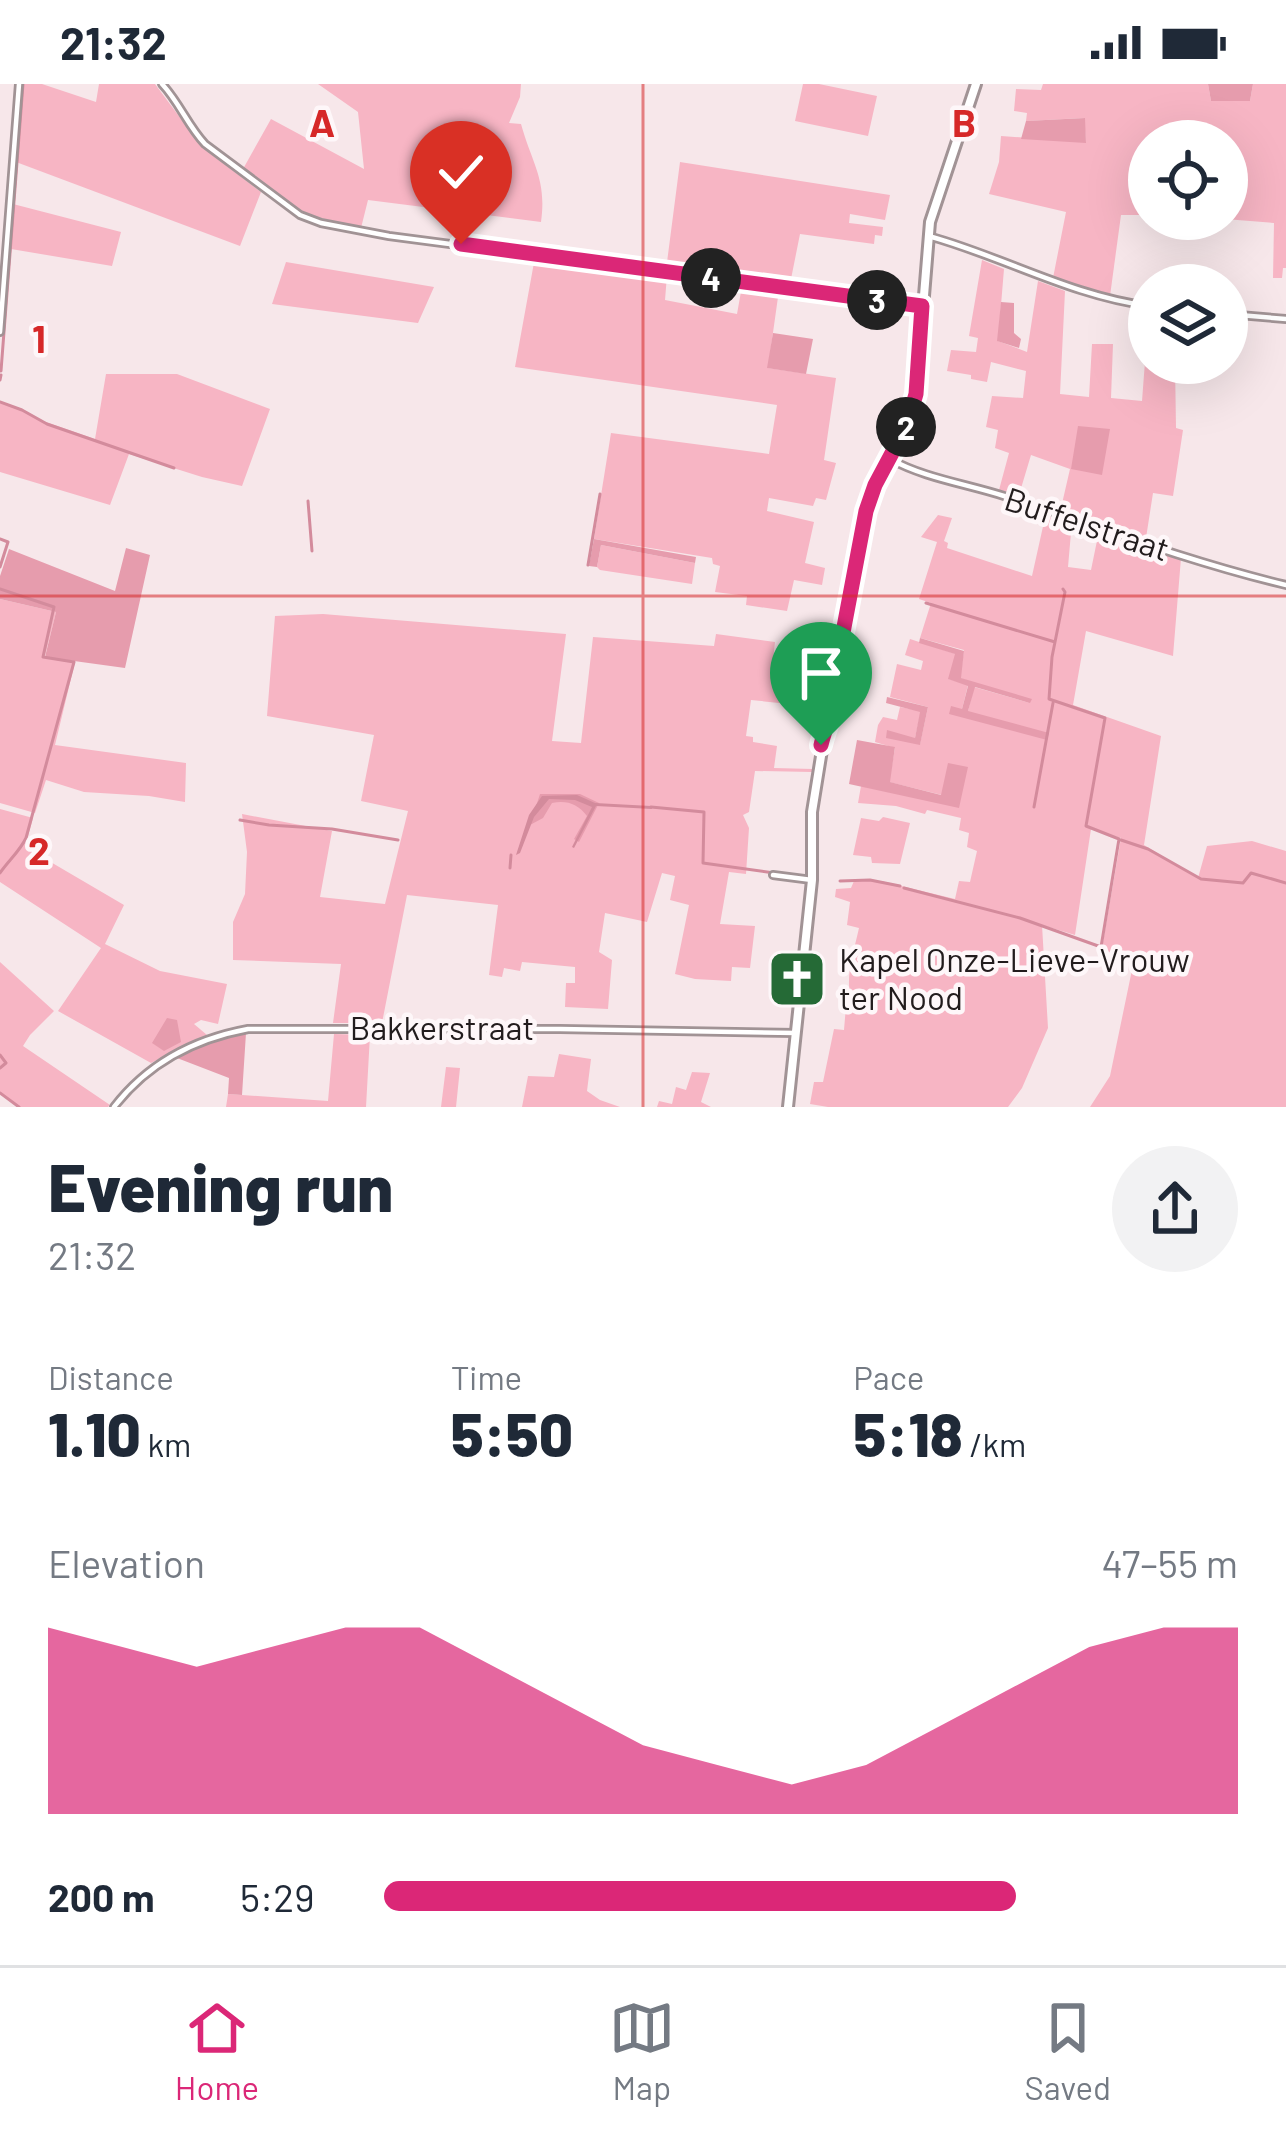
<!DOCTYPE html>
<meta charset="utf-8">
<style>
body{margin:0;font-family:Barlow,sans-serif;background:#f2f2f3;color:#1f2937;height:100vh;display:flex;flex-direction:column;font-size:45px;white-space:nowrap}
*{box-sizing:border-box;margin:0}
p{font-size:39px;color:#747a83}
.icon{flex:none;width:66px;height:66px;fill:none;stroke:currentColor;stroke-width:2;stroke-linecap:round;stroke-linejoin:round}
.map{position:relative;height:1023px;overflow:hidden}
.panel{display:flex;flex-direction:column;background:#fff;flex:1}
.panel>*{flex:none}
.buttons{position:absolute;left:1128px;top:36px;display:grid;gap:24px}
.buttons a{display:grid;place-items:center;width:120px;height:120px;border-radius:50%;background:#fff;box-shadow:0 12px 48px #0002;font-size:60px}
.pin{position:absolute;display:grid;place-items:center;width:102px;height:102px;color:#fff;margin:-123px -51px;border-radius:50% 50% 50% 0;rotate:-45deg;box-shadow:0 0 12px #0007}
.pin .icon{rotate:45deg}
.km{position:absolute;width:60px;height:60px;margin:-30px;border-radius:50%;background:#222;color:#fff;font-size:33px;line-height:60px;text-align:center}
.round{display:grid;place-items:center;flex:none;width:126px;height:126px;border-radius:63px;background:#f2f2f3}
.head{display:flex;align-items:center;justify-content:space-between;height:204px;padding:0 48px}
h1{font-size:66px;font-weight:800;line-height:90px}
.metrics{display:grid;grid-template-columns:repeat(3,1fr);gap:18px;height:204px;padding:12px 48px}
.metrics div{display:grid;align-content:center}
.metrics b{font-size:60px;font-weight:800}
.metrics small{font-size:33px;font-weight:400}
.metrics p{font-size:33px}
.chart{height:336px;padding:24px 48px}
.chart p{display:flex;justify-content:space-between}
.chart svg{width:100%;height:216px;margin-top:12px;fill:#db2777;opacity:.7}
ul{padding:0 48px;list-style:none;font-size:39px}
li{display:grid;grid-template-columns:192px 144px 1fr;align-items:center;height:90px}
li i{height:30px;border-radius:15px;background:#db2777}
.status{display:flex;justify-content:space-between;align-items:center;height:84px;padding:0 60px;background:#fff;direction:ltr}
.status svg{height:33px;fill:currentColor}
.tabs{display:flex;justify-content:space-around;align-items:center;height:168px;border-top:3px solid #e0e1e3;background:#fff;font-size:33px;color:#747a83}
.tabs a{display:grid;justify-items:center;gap:6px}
.tabs .selected{color:#db2777}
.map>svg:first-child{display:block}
</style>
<div class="status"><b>21:32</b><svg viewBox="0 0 49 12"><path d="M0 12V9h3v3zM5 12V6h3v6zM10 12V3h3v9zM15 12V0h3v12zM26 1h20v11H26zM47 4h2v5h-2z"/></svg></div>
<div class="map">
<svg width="1286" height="1023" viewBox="0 0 1286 1023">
<rect width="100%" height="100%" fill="#f7e7ea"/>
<path fill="#f7b5c4" d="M23,0H42L96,18L99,0H155L202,63L261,108L240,162L16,78Z
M318,0H521L520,13L509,39L521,40C532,80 547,95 541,138L368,116L361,144L304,130L243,85L271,35L364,85L358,28Z
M803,0H819L877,12L868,52L795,37Z
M1043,0H1208L1211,17H1250L1253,0H1286V184H1283L1282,194H1273L1274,139L1225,135L1227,57H1149V131H1121L1110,212L1053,194L1066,128L989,110L999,78L1001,52L1086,58L1084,34L1026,37L1027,29L1014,27L1016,5L1041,6Z
M680,78L890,111L885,136L850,130L849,139L883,143L882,152L875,151L874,160L800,150L790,200L666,186Z
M13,120L121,148L112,182L11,165Z
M535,173L667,191L665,216L737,230L742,202L779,206L768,284L836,294L824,376L836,379L826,416L816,414L813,422L769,414L767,427L814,438L805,479L825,484L822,501L794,496L787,527L746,521L747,512L715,508L720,482L713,480L712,474L594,455L611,349L769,370L777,321L515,283Z
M982,176L1004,185L998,257L1027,268L1038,197L1065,207L1060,310L1089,313L1092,260H1113L1111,314L1142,317L1149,225V279H1175L1176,344L1183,346L1173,412L1153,409L1146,454L1061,424L1070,385L1031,371L1019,411L999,406L1009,369L995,364L998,346L986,343L992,312L1023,314L1026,287L991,278L987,298L971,295V291L947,287L951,266L976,268L978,254L969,252Z
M286,178L434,203L418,239L272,220Z
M106,290H177L270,325L242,402L202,393L129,370L110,421L0,388V318L22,325L43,337L95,355Z
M1046,429L1072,437L1068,483L1091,486L1099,447L1181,474L1173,572L1086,547L1073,621L1161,652L1144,761L1198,794L1207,762L1252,757L1286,767V1023H1090L1110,992L1133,881L1102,864L1121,754L1091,745L1075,851L1042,841L1048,944L1022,1004L1008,1023H828L810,1020L814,998H823L834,945L844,946L846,922H852L853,919C843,899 854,867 859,844L847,841L850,818L835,813L836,805L851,804L854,797H881L955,815L959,797L970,798L977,767L967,763L969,749L959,746L961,734L927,726L925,730L896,722L858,719L861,702L959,723L942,711L889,698L895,664L875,658L878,641L883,633L897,636L900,623L921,627L915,654L886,653L920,660L928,623L890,613L897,580L921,586L923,577L905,571L910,555L956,570L949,595L968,601L962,625L1048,648L968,627L974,603L1030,619L960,594L964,566L920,554L931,519L919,515L937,458L921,453L938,431L952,434L944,457L948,459L947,464L1032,492Z
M601,461L695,479L692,500L600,486L597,483Z
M0,515L56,528L45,572L75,578L55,661L186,679L185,718L149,712L84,708L46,696L35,729L0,719Z
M323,530L566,550L552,657L581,659L593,553L714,562L716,550L775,558L773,576L815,583L814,592L782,582L780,600L812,602L808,622L751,616L746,652L753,653V658L777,662L774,684L813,685L812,688L755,687L749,728L743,731L749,744L746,790L729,788L720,840L755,842L750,884L732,883L731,897L695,895L675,890L689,821L670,816L675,792L662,789L647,838L605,829L599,868L612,876L608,925L565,923L566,899H575V883L522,878L520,887L504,884L502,893L489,891L498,821L407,811L382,939H333L341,880L233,876V838L245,810L247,768L242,730L332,747L320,813L385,820L408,727L361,717L374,651L267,632L275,532Z
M0,725L33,734L25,763L124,821L105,860L160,887L227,900L218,940L201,936L194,940L207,951L151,979L58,927L101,864L0,798Z
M883,733L910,739L900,780L872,779L871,773L853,771L861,734L879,737Z
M0,878L54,927L30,951L23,962L110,1021L108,1023H19L0,1008Z
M334,950L370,951L366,1023H226L228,1010L328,1017Z
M559,970L591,975L587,1007L600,1016L620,1023H522L528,992L554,993Z
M446,983L460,984L456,1023H441Z
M692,988L710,989L701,1018L711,1023H657L659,1017L672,1020L676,1003L686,1006Z"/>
<path fill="#e69cad" d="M1208,0H1253L1250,17H1211Z
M1085,34L1086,59L1021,55L1026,37Z
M1001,218L1014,219V249L1021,255L1019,264L997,257Z
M773,249L813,255L806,290L767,284Z
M1078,342L1110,345L1102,391L1071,385Z
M594,455L696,473L695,479L601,461L597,483L589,482Z
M126,464L150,471L125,584L45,573L56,528L0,515V492L9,465L115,507Z
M920,554L964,567L961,594L1032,615L1030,619L975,603L968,627L1049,649L1047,656L949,630L951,622L962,625L968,602L948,595L955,570L919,559Z
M887,613L928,623L920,661L886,654L887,646L915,654L920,628L886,619Z
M857,656L895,663L890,698L941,711L948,679L968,683L959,724L849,700Z
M540,710H580L599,719L579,758L574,755L587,732C578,720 567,716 552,719L543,734L530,741Z
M167,934L177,936L181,958L164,967L152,959Z
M246,949L242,1011L228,1010L229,994L177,974L212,957Z"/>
<path fill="#d38b9c" d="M577,711L595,719L651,722L652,725L596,722L574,764L572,763L592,723L575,716L549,715L534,733L520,769L516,771L529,731L542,712Z"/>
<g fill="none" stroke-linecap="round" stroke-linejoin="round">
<path stroke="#d38b9c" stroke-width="3" d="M1,287L23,0
M0,296L1,291
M0,318L22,326L47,340L174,384
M308,417L312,467
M0,455L8,458L0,483
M588,481L600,410
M0,505L54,523L43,573L74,578L26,754C20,767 8,777 0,789
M926,519L1055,558
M651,723L704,728L703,779L774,789
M1034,723L1053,619
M240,736L269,741L332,745L398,756
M1121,756L1148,765L1201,795L1243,799L1251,789L1286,799
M510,784L511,771
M840,797L870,796L900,802
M904,804L1020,834L1101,863L1119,755L1086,742L1105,634L1049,615L1052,573L1065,508L1063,505
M0,971L6,979L0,984
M0,1009L19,1023"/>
<defs>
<path id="street" d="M162,0C179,18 188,42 205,60L300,131L321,139L389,152L922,222
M932,153C1006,174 1072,212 1149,222
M1227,230L1286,235
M0,248L19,0
M890,375C924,394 967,400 1004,412C1097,443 1190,478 1286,501
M773,791L812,796
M114,1023C148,979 194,955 248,945H560L796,949"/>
<path id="secondary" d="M788,1023L812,796V728L827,635L837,619L846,571L841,559L866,427L875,401L907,341L916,310L930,138L976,0"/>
</defs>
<use href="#street" stroke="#a19395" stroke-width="10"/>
<use href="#secondary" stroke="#a19395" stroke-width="14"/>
<use href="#street" stroke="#fff" stroke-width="4.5"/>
<use href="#secondary" stroke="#fff" stroke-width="8"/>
</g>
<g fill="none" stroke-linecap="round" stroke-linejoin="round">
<defs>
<path id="route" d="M461,160L922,222L916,310L907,341L875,401L866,427L841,559C854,591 828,629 821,661"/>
</defs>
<use href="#route" stroke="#fff" stroke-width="24"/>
<use href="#route" stroke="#db2777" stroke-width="15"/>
</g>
<path fill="none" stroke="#d62828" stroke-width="3" stroke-opacity="0.55" d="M643,0V1023M0,512H1286"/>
<defs>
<symbol id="church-square" viewBox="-11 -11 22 22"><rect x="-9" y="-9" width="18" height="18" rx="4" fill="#256a36" stroke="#fef7f9"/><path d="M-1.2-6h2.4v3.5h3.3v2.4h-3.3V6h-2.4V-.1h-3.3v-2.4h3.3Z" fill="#fff"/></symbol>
</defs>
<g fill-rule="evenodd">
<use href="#church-square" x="764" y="862" width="66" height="66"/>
</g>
<g text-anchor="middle" stroke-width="9" stroke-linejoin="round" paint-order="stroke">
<g font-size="33" fill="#221c1d" stroke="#fef7f9">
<text transform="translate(1087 440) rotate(18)" y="12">Buffelstraat</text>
<text x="442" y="956">Bakkerstraat</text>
</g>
<g font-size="33" fill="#221c1d" stroke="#fef7f9" text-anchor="start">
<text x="839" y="888">Kapel Onze-Lieve-Vrouw<tspan x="839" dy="38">ter Nood</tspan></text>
</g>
</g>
<g font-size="39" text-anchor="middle" font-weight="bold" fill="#d62828" stroke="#fef7f9" stroke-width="9" stroke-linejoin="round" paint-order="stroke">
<text x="322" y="53">A</text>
<text x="964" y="53">B</text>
<text x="39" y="269">1</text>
<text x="39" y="781">2</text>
</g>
</svg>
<div class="buttons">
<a><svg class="icon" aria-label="locate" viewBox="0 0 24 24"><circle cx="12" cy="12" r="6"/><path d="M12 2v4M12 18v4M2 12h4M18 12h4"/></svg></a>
<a><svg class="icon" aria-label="layers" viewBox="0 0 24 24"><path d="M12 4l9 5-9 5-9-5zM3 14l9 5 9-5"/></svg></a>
</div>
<div class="pin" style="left:821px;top:661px;background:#1e9e55"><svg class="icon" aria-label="arrive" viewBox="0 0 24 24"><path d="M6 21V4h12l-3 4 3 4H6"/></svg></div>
<div class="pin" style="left:461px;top:160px;background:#d93025"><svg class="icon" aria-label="check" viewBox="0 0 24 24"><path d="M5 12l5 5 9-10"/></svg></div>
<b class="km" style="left:906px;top:343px">2</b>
<b class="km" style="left:877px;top:216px">3</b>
<b class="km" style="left:711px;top:194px">4</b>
</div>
<section class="panel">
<div class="head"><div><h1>Evening run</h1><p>21:32</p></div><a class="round"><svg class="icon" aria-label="share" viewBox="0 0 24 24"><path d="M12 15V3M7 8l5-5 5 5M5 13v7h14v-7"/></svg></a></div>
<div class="metrics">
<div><p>Distance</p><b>1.10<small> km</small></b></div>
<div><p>Time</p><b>5:50</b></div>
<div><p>Pace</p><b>5:18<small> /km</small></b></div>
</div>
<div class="chart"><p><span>Elevation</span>47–55 m</p>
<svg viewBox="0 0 160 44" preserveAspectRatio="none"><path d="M0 44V6L10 10L20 14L30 10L40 6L50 6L60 14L70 22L80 30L90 34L100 38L110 34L120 26L130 18L140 10L150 6L160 6V44z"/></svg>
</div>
<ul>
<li><b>200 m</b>5:29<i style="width:74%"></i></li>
</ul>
</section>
<nav class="tabs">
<a class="selected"><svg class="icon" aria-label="home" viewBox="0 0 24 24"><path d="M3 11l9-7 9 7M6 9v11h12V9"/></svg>Home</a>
<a><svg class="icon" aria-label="map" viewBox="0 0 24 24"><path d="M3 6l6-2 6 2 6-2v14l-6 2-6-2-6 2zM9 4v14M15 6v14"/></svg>Map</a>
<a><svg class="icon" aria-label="saved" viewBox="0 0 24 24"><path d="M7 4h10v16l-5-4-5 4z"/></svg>Saved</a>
</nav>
